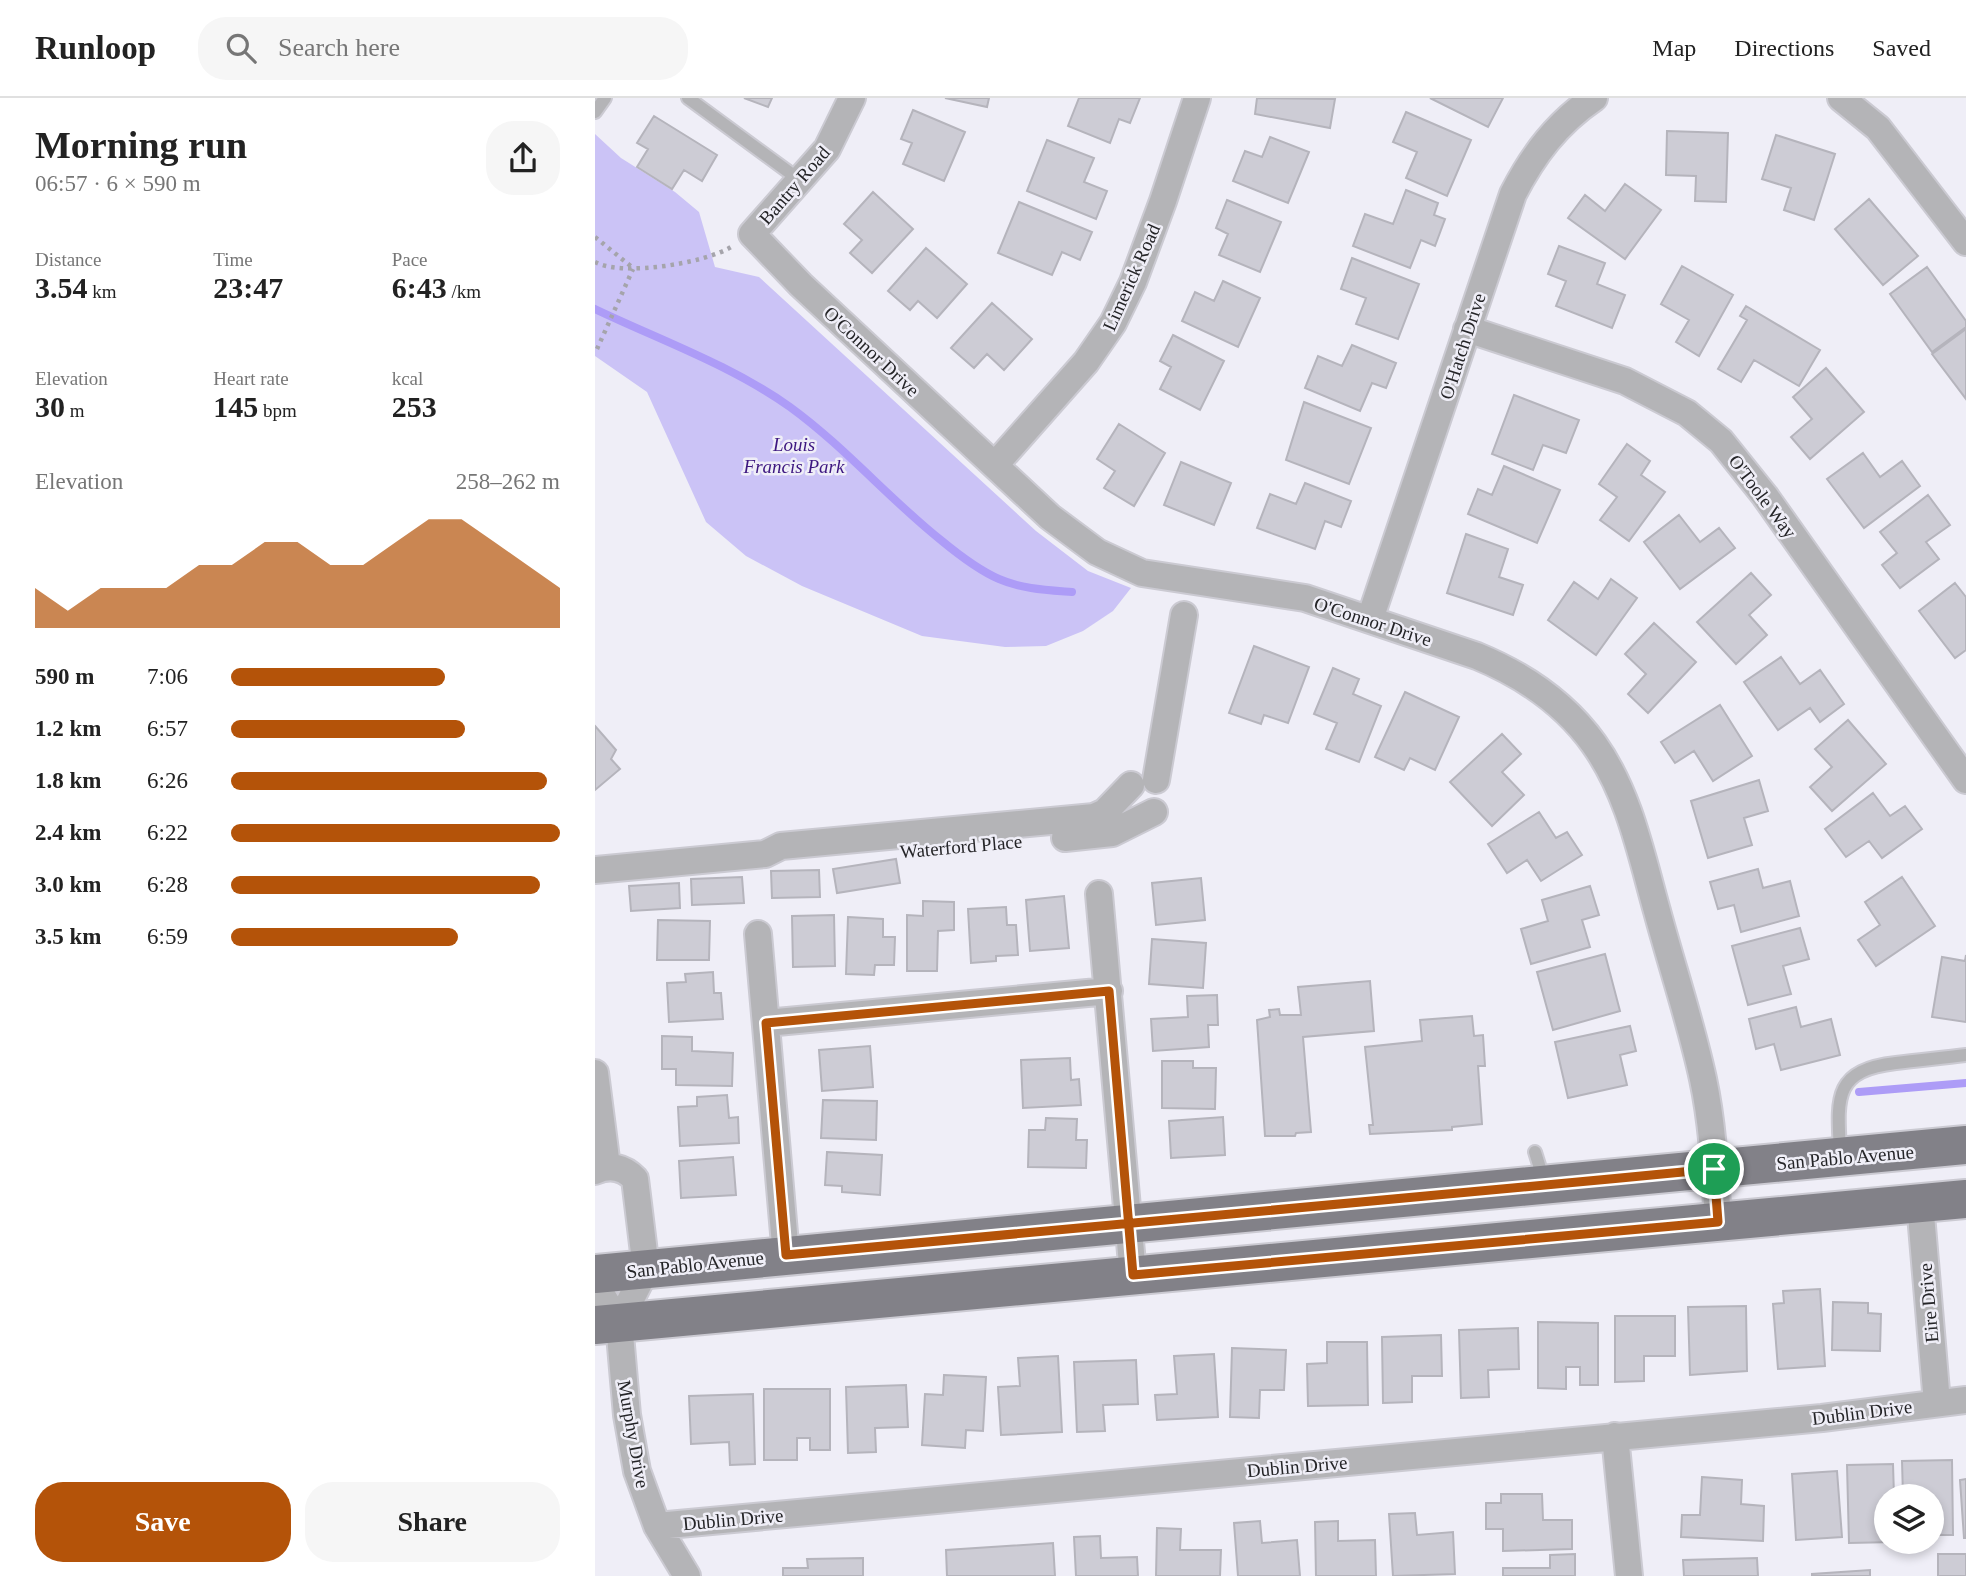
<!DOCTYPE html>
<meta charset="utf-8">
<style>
body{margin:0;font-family:"Times New Roman",serif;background:#f6f6f6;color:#222;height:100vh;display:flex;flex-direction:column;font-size:26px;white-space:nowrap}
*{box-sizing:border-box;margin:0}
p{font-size:23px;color:#767676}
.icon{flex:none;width:38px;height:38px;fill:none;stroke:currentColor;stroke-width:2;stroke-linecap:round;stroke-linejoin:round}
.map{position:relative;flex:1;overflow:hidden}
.drawer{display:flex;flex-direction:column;background:#fff;width:595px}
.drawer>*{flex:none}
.controls{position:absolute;left:1279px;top:1386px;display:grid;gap:14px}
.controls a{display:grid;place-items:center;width:70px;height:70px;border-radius:50%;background:#fff;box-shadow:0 4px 10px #0003;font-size:35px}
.pin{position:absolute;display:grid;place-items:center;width:60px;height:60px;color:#fff;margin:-30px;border:4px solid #fff;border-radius:50%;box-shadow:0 2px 7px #0007}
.round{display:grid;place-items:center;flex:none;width:74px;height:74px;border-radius:28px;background:#f6f6f6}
.summary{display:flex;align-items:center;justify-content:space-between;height:119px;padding:0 35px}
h1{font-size:38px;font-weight:600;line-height:52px}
.figures{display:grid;grid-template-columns:repeat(3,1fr);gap:10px;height:119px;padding:7px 35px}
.figures div{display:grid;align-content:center}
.figures b{font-size:30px;font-weight:600}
.figures small{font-size:19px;font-weight:400}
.figures p{font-size:19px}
.chart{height:196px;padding:14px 35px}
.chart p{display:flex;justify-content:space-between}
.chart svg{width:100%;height:126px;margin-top:7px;fill:#b45309;opacity:.7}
.cta{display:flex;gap:14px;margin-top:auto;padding:14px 35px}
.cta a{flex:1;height:80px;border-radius:28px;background:#b45309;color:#fff;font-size:28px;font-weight:600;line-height:80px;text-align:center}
.cta a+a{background:#f6f6f6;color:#222}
ul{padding:0 35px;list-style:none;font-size:23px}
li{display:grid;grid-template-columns:112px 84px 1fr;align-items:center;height:52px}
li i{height:18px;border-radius:9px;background:#b45309}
header{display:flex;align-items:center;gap:42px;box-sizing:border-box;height:98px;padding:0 35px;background:#fff;border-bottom:2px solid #e0e0e0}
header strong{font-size:33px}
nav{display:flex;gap:38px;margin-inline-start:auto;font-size:24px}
.search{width:490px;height:63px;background:#f6f6f6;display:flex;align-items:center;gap:18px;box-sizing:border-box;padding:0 24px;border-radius:28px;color:#767676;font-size:26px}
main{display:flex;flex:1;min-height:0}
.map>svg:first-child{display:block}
</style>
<header>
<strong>Runloop</strong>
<div class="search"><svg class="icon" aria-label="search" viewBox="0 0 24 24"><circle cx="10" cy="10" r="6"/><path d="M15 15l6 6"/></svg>Search here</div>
<nav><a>Map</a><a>Directions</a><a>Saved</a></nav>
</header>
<main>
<section class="drawer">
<div class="summary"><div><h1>Morning run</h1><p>06:57 · 6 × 590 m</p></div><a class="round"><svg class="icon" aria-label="share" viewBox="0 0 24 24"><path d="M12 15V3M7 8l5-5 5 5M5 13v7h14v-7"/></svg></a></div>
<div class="figures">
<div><p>Distance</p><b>3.54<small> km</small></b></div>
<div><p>Time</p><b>23:47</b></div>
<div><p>Pace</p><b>6:43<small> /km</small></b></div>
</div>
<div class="figures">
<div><p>Elevation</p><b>30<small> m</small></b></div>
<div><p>Heart rate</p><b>145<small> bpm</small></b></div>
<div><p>kcal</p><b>253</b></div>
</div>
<div class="chart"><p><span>Elevation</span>258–262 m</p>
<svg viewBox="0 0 160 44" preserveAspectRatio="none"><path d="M0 44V30L10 38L20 30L30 30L40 30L50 22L60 22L70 14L80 14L90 22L100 22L110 14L120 6L130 6L140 14L150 22L160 30V44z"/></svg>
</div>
<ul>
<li><b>590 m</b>7:06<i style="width:65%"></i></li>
<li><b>1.2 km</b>6:57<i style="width:71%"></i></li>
<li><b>1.8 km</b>6:26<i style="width:96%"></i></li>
<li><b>2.4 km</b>6:22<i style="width:100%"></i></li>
<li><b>3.0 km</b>6:28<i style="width:94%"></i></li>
<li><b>3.5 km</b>6:59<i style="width:69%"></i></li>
</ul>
<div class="cta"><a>Save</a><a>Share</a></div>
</section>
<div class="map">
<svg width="1371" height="1478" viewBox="0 0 1371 1478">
<rect width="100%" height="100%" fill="#efeef7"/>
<path fill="#cbc3f6" d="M0,36L26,60L80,94L104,114L120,169L164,179L441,433L493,473L536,490L518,513L488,533L451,548L410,549L327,538L207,488L151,458L111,424L52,294L0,258Z"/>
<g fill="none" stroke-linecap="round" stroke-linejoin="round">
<path stroke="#ad9cf7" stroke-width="8" d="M0,211C65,242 136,267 195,309C250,349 294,401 347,443C364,457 383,472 404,481C427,491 452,492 477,494
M1264,994L1371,985"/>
</g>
<path fill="#cdccd5" stroke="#b5b4bc" stroke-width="2" d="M149,0H177L173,9Z
M350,0H394L392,9Z
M484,0H545L535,25L524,21L515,45L473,28Z
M662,0L740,1L735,30L660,16Z
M835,0H908L893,29Z
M318,12L370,34L349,83L308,66L317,45L306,41Z
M811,14L876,42L852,98L811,80L822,54L798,44Z
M59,18L122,57L107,83L89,72L77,91L42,69L53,51L42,45Z
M1072,33L1133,35L1131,104L1100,103L1101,78L1071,77Z
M1181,37L1240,56L1219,122L1189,112L1196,90L1167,81Z
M675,39L714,54L693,105L638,83L650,53L667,59Z
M452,42L499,60L489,84L512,93L501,121L432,93Z
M1030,86L1066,112L1030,161L973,120L990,97L1010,113Z
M811,92L843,105L839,117L850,121L840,148L826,142L815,170L758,148L770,116L798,126Z
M278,94L318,131L277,175L255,155L267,142L249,126Z
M1274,101L1323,158L1288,187L1240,131Z
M632,102L686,124L665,174L624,157L633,136L621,130Z
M424,104L497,134L485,162L467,154L457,177L403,155Z
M964,148L1010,165L1002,186L1030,197L1017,230L961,208L971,183L953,176Z
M331,150L372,186L342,220L323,203L315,212L293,193Z
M757,160L824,186L803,241L761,226L771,200L746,191Z
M1087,168L1138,197L1104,258L1081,244L1094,222L1066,206Z
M1332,169L1371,223V229L1337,254L1295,196Z
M628,183L665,200L643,249L587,223L600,194L619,203Z
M397,205L437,241L409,272L392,256L379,270L356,250Z
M1151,208L1225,252L1204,288L1159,262L1146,284L1123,271L1152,222L1145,218Z
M1371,231V301L1337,256Z
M578,237L629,263L605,312L565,291L576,269L565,263Z
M757,247L801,265L791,290L777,285L765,313L710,290L723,258L747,268Z
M1231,270L1269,314L1215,361L1196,339L1217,321L1198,299Z
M919,297L984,322L971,355L948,347L938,372L897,356Z
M709,304L776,330L754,386L691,362Z
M524,326L570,355L539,408L509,390L520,373L502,361Z
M1032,346L1055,363L1046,377L1070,394L1034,443L1005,422L1022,399L1004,386Z
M1268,355L1285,379L1307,363L1325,388L1269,430L1232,381Z
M586,364L636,385L619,427L569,407Z
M909,368L965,392L942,445L873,416L883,391L897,397Z
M710,385L756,403L746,429L730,423L720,451L662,430L675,396L701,406Z
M1333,397L1355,427L1331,444L1344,461L1305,490L1287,467L1302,455L1285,434Z
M1084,417L1105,444L1124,430L1140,450L1085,491L1049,444Z
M871,436L913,451L904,479L928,487L918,517L852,495Z
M1156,475L1176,497L1154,517L1172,537L1141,566L1102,524Z
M1016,481L1042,500L1001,557L953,522L979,484L1003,501Z
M1360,485L1371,499V552L1360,560L1324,513Z
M1059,525L1101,564L1053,615L1033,596L1051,576L1030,556Z
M659,548L714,569L693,625L669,617L666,626L634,615Z
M1186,559L1205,586L1225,572L1249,606L1225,624L1215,610L1183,632L1149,584Z
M738,570L764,581L758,596L786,608L764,664L731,651L742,625L719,616Z
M810,594L864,619L840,672L815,660L809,672L780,659Z
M1125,607L1157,658L1118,683L1099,653L1080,665L1066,644Z
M1253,622L1291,666L1237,713L1215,689L1237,669L1220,651Z
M0,628L21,652L16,661L25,671L0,692Z
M907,636L926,656L907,674L929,697L897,728L855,684Z
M1164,682L1173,713L1149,720L1157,747L1113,760L1096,703Z
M1278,695L1295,718L1310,708L1327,731L1287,760L1274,743L1251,759L1230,731Z
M944,714L961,740L972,734L987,757L946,783L932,762L912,775L893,746Z
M301,761L305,785L242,795L238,771Z
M1163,771L1168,790L1195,783L1204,818L1146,834L1139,807L1123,811L1115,784Z
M224,772L225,799L177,800L176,773Z
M147,779L149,805L97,807L96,781Z
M1307,779L1340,828L1281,868L1263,842L1285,827L1270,804Z
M606,780L610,822L561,827L557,785Z
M84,785L85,810L36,813L34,788Z
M995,788L1004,817L987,822L995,849L936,866L926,831L953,823L947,802Z
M469,798L474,850L435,853L431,802Z
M328,803L359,804V832L343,833L342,873H312V817L328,818Z
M411,809L412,827H421L423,857L401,858V863L376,865L373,811Z
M239,817L240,868L198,869L197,818Z
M253,819L288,821V839H300L299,867H280L279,877L251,876Z
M63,822L115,823L114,862H62Z
M1205,830L1214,861L1188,868L1196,896L1153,907L1137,848Z
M557,841L611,845L608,890L554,886Z
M1010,856L1025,913L958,932L942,874Z
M1371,857V924L1337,919L1347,859L1370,863Z
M118,874L119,895H126L128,921L74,924L72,885L91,884L90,876Z
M775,883L779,933L708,939L716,1034L701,1035L700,1038H670L662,922L675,919L674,912L684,911L685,917H706L703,889Z
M622,897L623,927H613L614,949L558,953L556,921L593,919L592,898Z
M1201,909L1206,929L1236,921L1245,957L1186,972L1179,946L1161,951L1154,921Z
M877,918L879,938L888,937L890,968H883L887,1026L857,1029V1032L775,1036L774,1027H778L770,949L827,943L825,922Z
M1035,928L1041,953L1025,957L1032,987L973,1000L960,944Z
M67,938L97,939V953L138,955L137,988L81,987V971H67Z
M275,948L278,989L227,993L224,952Z
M475,960L476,982L484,981L486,1007L428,1010L426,962Z
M567,963H598V970H621L620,1011L567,1010Z
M132,997L134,1020L143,1019L144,1045L85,1048L83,1009L102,1008V999Z
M228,1002L282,1003L281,1042L226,1040Z
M628,1019L630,1057L576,1060L574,1023Z
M451,1020L482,1021L481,1042H492L491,1070L433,1069L434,1032H450Z
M232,1054L287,1057L285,1097L247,1094V1088L230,1087Z
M138,1059L141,1097L86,1100L84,1063Z
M1225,1191L1230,1268L1183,1271L1178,1206L1189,1205L1188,1193Z
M1238,1204L1273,1205V1215L1286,1216L1285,1253L1237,1252Z
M1151,1208L1152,1273L1095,1277L1093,1209Z
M1020,1218H1080V1258H1049V1283L1020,1284Z
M943,1224L1003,1225V1287H985V1269H971V1291L943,1290Z
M923,1230L924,1271L893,1272L894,1299L866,1300L864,1232Z
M846,1237L847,1278H817V1304L788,1305L787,1239Z
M732,1244H772L773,1307L713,1308L712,1266L732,1265Z
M637,1250L691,1252L689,1292H665L664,1320L635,1319Z
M619,1256L623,1319L562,1322L560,1297L582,1296L579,1258Z
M463,1258L467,1334L406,1337L403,1289L425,1288L423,1260Z
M541,1262L543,1306L508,1307L510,1333L482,1334L479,1264Z
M349,1277L391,1279L388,1333L371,1332L370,1350L327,1347L330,1296L348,1297Z
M311,1287L313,1329L280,1330L281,1354L253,1355L251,1289Z
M169,1291H235V1352H215V1340H202V1362H169Z
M158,1296L160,1366L135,1367L134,1344L96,1346L94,1298Z
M1357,1362L1358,1437H1337V1398H1308L1307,1363Z
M1298,1366L1299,1398H1292V1444H1300L1254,1445L1252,1367Z
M1242,1373L1247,1439L1201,1442L1197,1376Z
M1107,1379L1147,1382L1146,1406L1169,1408L1168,1443L1086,1439L1087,1417H1105Z
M1371,1381V1440H1369L1365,1382Z
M906,1396H947L948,1422H977V1451L908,1453V1431H891V1405H906Z
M820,1415L822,1437L858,1434L860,1476L798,1478L794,1416Z
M665,1423L667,1445L702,1442L705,1478H643L639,1425Z
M743,1423V1443L780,1442L781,1478H721L720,1424Z
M562,1430L586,1431L585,1452H626L625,1478H561Z
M505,1438L506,1460L542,1459L543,1478H481L479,1439Z
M458,1445L460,1478H352L351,1452Z
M980,1456V1478H908V1470H955V1457Z
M1343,1456H1371V1478H1343Z
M268,1460V1478H188V1470H213L212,1461Z
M1162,1460L1163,1478H1089L1088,1462Z
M1275,1472V1478H1217V1476Z"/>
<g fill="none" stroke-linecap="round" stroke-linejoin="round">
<defs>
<path id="lane" d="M93,0L206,83
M0,14L10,0
M1245,1053C1242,999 1239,972 1301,965C1324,962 1348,960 1371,957
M940,1054L949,1083"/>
<path id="street" d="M257,0L232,51L157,136L206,187L455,419L502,454L547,475L710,500L882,558C928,577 969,604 999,646C1034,695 1046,756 1062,813C1077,869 1096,925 1108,981C1118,1028 1120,1076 1123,1124
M1246,0L1283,30L1371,144
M872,231L1030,283L1092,315L1126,343L1170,398L1371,682
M400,367L491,264L518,225L538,184L568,103L602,0
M775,521L918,96C938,57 962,25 999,0
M561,682L589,517
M470,740L517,735L559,714
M0,772L170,756L186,748L499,719L510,714L536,687
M504,796L538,1177
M163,836L191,1158
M171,925L514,893
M0,975L12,1069
M0,1073C15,1066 29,1069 40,1081L51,1171L24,1225
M1325,1105L1342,1305
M0,1186L24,1225L32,1317L42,1373L62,1428L92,1478
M1020,1338L1034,1478
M62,1428L1227,1320L1371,1302"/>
<path id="primary" d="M0,1176L1371,1047
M0,1227L1371,1101"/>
</defs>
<use href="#lane" stroke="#cbcad2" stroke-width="16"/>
<use href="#street" stroke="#cbcad2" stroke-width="30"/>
<use href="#primary" stroke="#cbcad2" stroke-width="42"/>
<path stroke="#a5a4ab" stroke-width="4.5" stroke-dasharray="3.5 5" stroke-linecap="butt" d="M0,139L38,170
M0,164C28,179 110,165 136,149
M2,251L38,171"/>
<use href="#lane" stroke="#b4b4b7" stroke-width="12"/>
<use href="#street" stroke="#b4b4b7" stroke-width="26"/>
<use href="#primary" stroke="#828188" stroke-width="38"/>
</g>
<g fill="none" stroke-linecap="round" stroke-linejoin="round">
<defs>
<path id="route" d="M1119,1071C810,1101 501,1130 191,1157L171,925L514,893L538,1177L1123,1124L1119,1071"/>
</defs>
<use href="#route" stroke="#fff" stroke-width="14"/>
<use href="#route" stroke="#b45309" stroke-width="9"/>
</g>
<g text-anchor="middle" stroke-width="5" stroke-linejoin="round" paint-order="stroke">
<g font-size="19" fill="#252528" stroke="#efeef7">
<text transform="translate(199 87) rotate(-49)" y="7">Bantry Road</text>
<text transform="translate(536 179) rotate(-66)" y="7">Limerick Road</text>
<text transform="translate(867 248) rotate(-72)" y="7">O'Hatch Drive</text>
<text transform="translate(277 253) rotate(43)" y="7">O'Connor Drive</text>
<text transform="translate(1168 398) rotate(53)" y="7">O'Toole Way</text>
<text transform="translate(778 523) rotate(18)" y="7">O'Connor Drive</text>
<text transform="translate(366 748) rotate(-5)" y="7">Waterford Place</text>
<text transform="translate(1250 1059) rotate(-5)" y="7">San Pablo Avenue</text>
<text transform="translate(100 1166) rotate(-6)" y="7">San Pablo Avenue</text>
<text transform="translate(1333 1205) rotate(-95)" y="7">Eire Drive</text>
<text transform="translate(1267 1314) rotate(-7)" y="7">Dublin Drive</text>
<text transform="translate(39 1336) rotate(80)" y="7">Murphy Drive</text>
<text transform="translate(702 1368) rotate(-5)" y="7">Dublin Drive</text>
<text transform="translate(138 1421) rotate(-5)" y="7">Dublin Drive</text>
</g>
<g font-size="19" font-style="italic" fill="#3d1780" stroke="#efeef7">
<text x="199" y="353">Louis<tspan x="199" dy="22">Francis Park</tspan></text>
</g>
</g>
</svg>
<div class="controls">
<a><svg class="icon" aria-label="layers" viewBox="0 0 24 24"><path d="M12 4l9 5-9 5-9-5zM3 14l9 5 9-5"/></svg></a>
</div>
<div class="pin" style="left:1119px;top:1071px;background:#1e9e55"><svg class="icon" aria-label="arrive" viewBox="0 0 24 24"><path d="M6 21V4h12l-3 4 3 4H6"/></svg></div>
</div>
</main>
